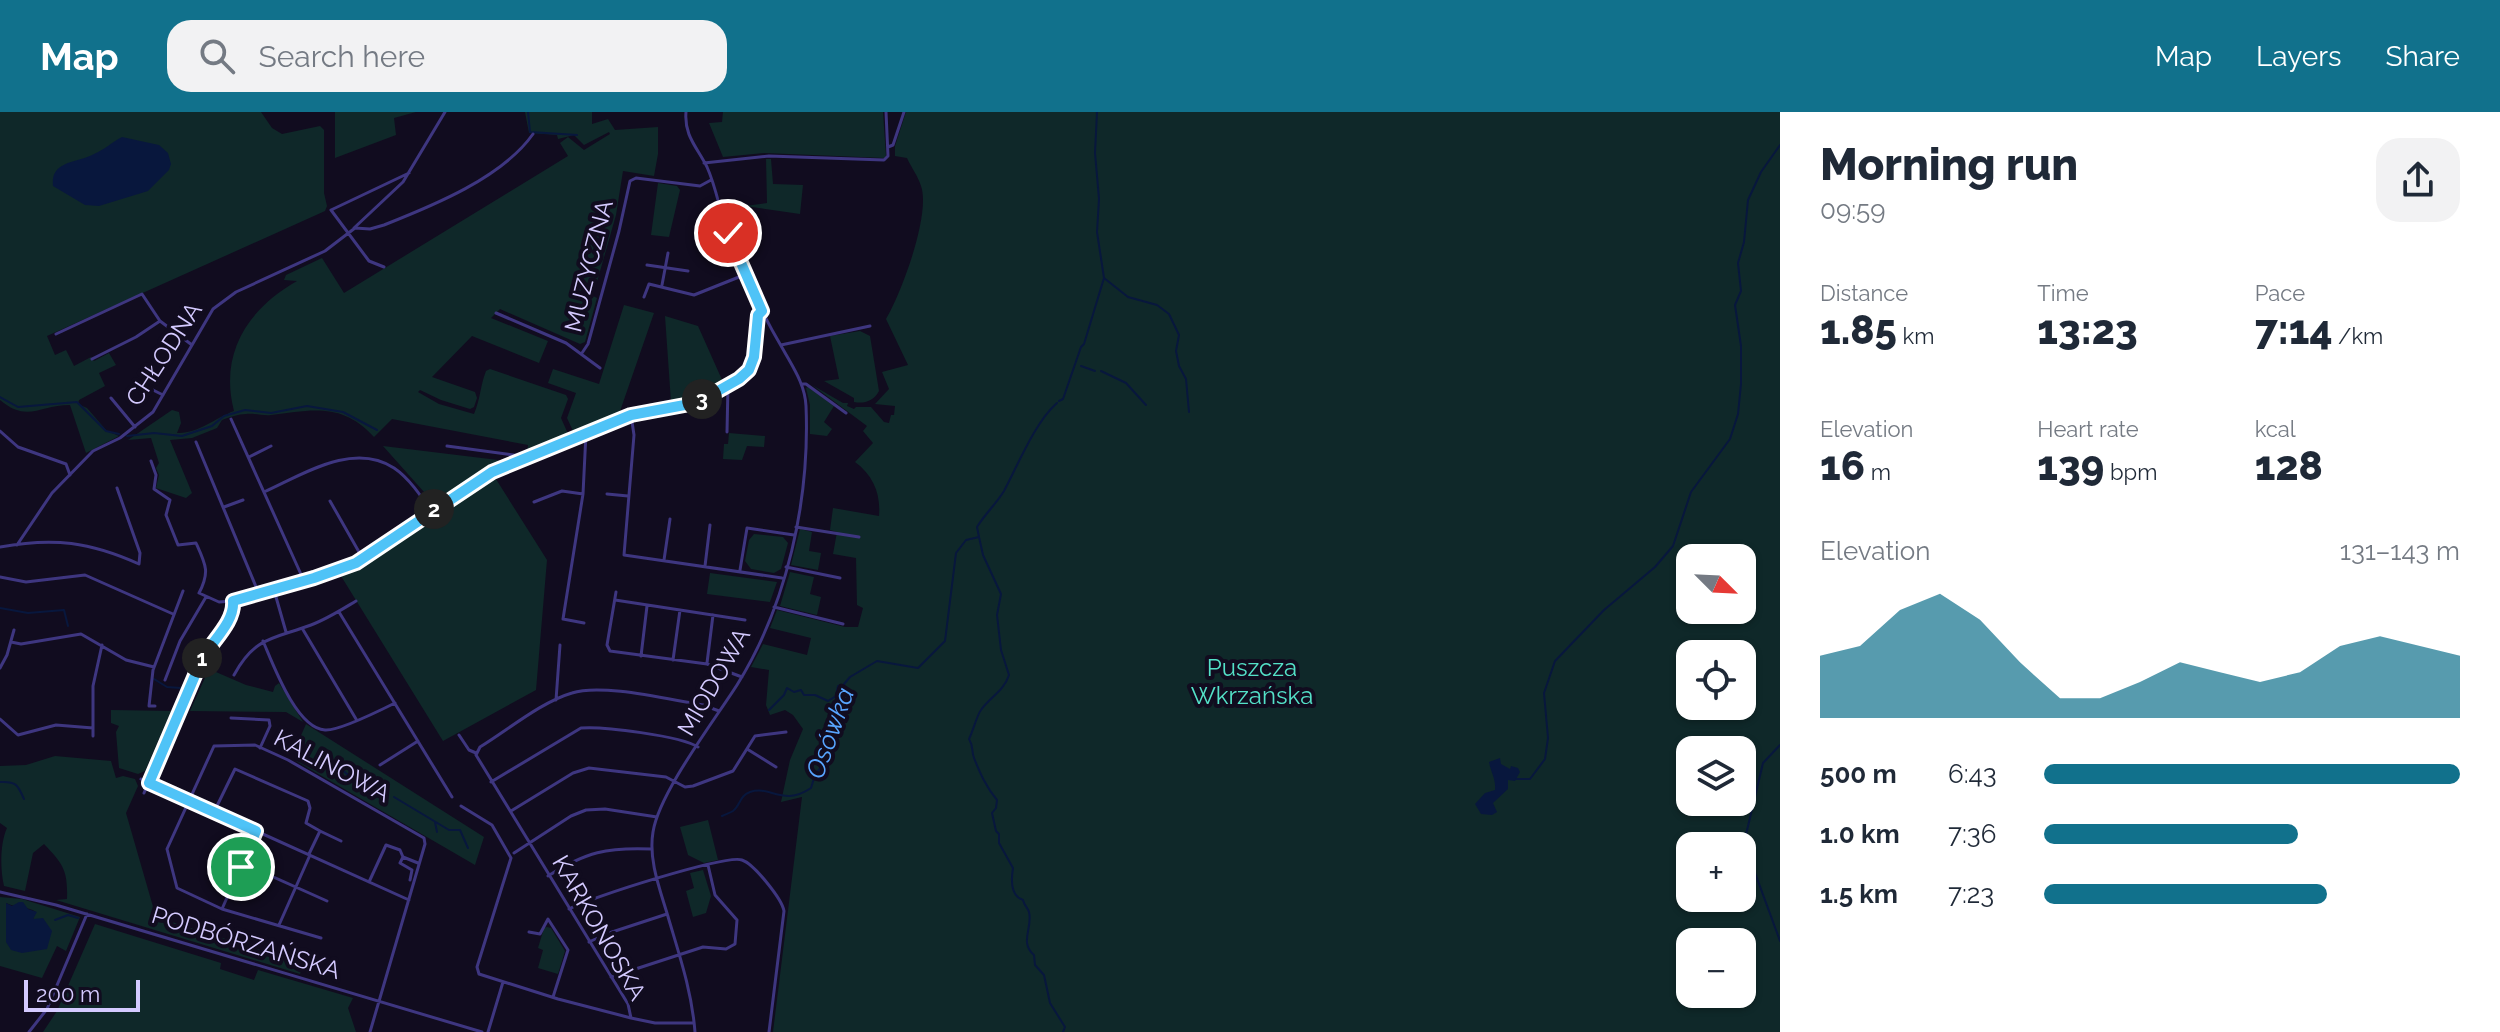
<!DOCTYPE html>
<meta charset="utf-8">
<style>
body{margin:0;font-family:Raleway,sans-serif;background:#f2f2f3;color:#1f2937;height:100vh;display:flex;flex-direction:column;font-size:30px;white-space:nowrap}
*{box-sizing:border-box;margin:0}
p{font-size:26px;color:#747a83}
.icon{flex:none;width:44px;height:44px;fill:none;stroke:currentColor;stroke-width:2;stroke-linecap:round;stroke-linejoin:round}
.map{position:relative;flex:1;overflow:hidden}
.details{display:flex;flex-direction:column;background:#fff;width:720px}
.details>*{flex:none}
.needle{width:52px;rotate:114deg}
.controls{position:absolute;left:1676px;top:432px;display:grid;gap:16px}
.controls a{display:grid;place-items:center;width:80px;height:80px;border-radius:16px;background:#fff;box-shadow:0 2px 6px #0004;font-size:40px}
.scale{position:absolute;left:24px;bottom:20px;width:116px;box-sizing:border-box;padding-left:8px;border:4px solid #d4caff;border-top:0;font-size:22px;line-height:28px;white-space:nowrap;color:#d4caff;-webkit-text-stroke:6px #110c1f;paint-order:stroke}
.pin{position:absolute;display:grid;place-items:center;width:68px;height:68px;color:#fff;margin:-34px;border:4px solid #fff;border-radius:50%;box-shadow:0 2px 8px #0007}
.km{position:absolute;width:40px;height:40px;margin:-20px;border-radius:50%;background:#222;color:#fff;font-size:22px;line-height:40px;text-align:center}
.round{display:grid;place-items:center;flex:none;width:84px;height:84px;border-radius:24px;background:#f2f2f3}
.summary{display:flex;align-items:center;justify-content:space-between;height:136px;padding:0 40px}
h1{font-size:44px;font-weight:800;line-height:60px}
.stats{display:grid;grid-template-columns:repeat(3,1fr);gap:12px;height:136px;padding:8px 40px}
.stats div{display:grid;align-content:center}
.stats b{font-size:40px;font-weight:800}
.stats small{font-size:22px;font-weight:400}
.stats p{font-size:22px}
.chart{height:224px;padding:16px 40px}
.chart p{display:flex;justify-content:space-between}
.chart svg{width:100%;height:144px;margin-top:8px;fill:#11718c;opacity:.7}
ul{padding:0 40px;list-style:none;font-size:26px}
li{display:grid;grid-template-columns:128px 96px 1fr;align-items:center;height:60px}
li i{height:20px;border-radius:10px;background:#11718c}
header{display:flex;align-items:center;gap:48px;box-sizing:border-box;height:112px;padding:0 40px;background:#11718c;color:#fff}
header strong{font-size:38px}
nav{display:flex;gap:44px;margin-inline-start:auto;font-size:28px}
.search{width:560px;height:72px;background:#f2f2f3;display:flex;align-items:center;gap:20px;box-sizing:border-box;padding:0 28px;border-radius:24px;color:#747a83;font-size:30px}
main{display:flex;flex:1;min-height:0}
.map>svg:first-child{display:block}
</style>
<header>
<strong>Map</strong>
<div class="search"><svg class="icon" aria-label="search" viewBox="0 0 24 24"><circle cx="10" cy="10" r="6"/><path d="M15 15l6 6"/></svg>Search here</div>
<nav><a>Map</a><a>Layers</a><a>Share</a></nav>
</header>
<main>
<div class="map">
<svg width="1780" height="920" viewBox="0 0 1780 920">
<rect width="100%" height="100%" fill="#110c1f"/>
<path fill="#0f2829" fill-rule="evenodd" d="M0,0H261L272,16L282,22L320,14L324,18V81L327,94L325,99L47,224L55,243L66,238L74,254L91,245L94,249L109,241L116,253L99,261L105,274L79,288L78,292L87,296L107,319L119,324L86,341L70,293C40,293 27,311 0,288Z
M335,0H416L394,6L396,23L335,46Z
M525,0H592V12L608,7L615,18L658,15V42L654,64L623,59L616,103L593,184L597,186L585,230L580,232L500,197L491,206L548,229L539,251L472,224L432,265L475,280L477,286L474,295L470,297L441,288L420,278L418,280L439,292L474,302C481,285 480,274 486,259L490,257L566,283L568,287L561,306L569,324L527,342L528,333L392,307L374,325C342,290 312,298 271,303C263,304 254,301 246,302C238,302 230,305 222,308L217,316L192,326L170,328L192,381L186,386L156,376L159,363L156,356L159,351L151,326L128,328L172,298L179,300L181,311L177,321C198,322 215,306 234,299C219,241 248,197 297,169L284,168L286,163L322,146L344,181L568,44L560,31L568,25L584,38L610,22L609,20L584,33L574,23L558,27L557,23L529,21Z
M723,0H883L886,44L884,46L765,41L723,45L709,11L722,10Z
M906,0H1780V920H773L802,685L781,690L790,648L803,617L793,603L785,598L770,603L766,593L769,558L751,555L763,532L807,543L811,526L770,516L777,498L845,515H858L863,496L857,493L856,446L833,442L837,420L830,418L833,396L879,404C881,382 873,363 855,350L873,331L863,319L867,314L812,273L843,291H848L847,294L854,297L856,295H871L884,310L889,311L891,303H894L895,294L875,292L889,277L882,260L908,253L886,207C901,182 931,102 921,74C918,64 911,55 907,46L895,44V34ZM1690,446H1742V498H1690ZM1690,542H1742V594H1690ZM1690,638H1742V690H1690ZM1690,734H1742V786H1690ZM1690,830H1742V882H1690Z
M766,47H771L773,72L803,73L800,102L745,94L767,91Z
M658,71L677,74L680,78L669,125L651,123Z
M624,193L654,201L618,305L574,321L567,306L576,281L548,271L553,257L599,272Z
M665,204L698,214L723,270L690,285L671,290Z
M860,219L870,224L879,279C874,289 864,292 854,290V286L824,269L839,267L830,224Z
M808,275L834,294L824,310L832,317L827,324L810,322V293L806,276Z
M729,321L765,324L764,335L747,334L742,348L723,347L724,332H728Z
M383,334L498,348L499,353L472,365L436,389H432Z
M492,364H494L547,448L536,578L443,629L341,464Z
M800,417L812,420L809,439L821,441L818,458L791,453Z
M754,422L783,425L788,431L781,457L774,461L751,457L745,449L749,428Z
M790,460L814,465L810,482L821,485L817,503L780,494Z
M710,461L777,470L770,490L707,482Z
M209,557L246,573L273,580L275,574L279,571L303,610L286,600L190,599Z
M111,598L171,599L145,659L138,662L119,656L116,620L119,614L111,611Z
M306,612L484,725L475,753L296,649L301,638L296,635Z
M55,644L111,649L116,666L123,664L135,667L138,674L126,701L156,805L165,808L167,803L173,805L172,810L290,847L303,855L300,862L56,788L67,787C68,758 63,752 44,732L33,741L25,779L4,774C0,757 0,731 7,716L0,711V654L26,653Z
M708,708L718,748L704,751L688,743L680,715Z
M703,758L711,784L706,801L693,805L686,779L694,776L690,761Z
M0,785L22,787L80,805L66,839L57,834L42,866L0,854ZM6,791C16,796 27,794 36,800L33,805L40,837L22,840L6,817Z
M95,812L221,851L220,857L254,868L258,858L353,886L348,896L356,920H43L57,899Z
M547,815L551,816L565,839L558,862L538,856L543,838L538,836L544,816Z"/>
<path fill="#08173d" d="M122,25L159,33L168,41L171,52L169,58L148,79L99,94L85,93L53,74C50,48 78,51 94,42C104,38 112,30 122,25Z
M1500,646L1501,652L1510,657L1511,654L1518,656L1520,660L1515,669L1508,668V677L1493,691L1497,700L1492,703L1481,702L1475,692L1485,681L1495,678C1496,667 1491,661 1489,650Z
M19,790H23L28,797L37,800L33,807L43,806L52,819L47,837L22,841L11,838L6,830V791L12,794Z"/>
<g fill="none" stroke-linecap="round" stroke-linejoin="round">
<path stroke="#08173d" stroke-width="2" d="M528,0L530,20L577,23
M1104,166L1128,185L1157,193L1169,202L1179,223L1176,239L1179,254L1186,267L1189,300
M1081,254L1095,259
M1101,259L1126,271L1146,293
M0,285L18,295L77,290L106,319L119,322
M1059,289L1063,287L1081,235L1084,232L1104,166L1097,120L1099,87L1095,41L1097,0
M127,324L154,321L182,324L212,314L224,304L245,298L271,301L307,294L343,300L377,318
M979,425L983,443L1001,482L997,503L1001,538L1009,563C1004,579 990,585 981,598C977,603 973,619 969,627C974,635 971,638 974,646C980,661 986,675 997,688L996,696L992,701L996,719L999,722V731L1013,756C1011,768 1010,784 1023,788C1024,793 1028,796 1029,800C1033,816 1019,830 1034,843L1035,853L1044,863L1050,891L1065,915L1063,920
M0,496L28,501L64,498L68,514
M154,567L167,575L181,576
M769,598L784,583L787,576L794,580L801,578L804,583H815L828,589L836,584L838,574L842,573
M1780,633L1763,651L1744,731L1780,829
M327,645L347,662L380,677
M1516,667H1530L1545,647L1548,626L1544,581L1555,549L1604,498L1655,455L1673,434L1691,380L1730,327L1738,302L1741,272V234L1735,193L1741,179L1738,151L1744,130L1748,88L1761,60L1780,33
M0,670C16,669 18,673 24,687
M394,685L449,718H460L468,736
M722,704C726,702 730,701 733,699C741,693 739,684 750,680C771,673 783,695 811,676L815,663L823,652L821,630L841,591L840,585L846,578L844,572L850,565L877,549L918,556L945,529L956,441L966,428L979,425L977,415C985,402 996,392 1004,379C1018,353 1035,310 1057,291
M435,710L437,720
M55,808L68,803L78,806"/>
<path stroke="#3e3680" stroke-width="3" d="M686,0C684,24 697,35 707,55C717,77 720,102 729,124C744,164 762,202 784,239C794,257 805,273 806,294C810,388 787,493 737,573C714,609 659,681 653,720C648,749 661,780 669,808C680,845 692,881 695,920
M888,35L893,33L904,0
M704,51L769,44L884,48L888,44L886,0
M354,116L403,70L445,0
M647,153L688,159
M384,155L369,149L331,98L409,61
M662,173L668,141
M644,185L649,172L694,183L744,163
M496,201L566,231L600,256
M56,222L142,182L160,209L192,233
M781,233L870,214
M582,241L588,232L619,119L630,69L636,66L700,74L711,68
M92,247L136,225L160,209
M802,272H806L846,301
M145,274L163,283
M111,286L135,315
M631,303L634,323L624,443L782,466
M231,307L304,469
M0,319L18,335L66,352L70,363
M727,320L728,273
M196,330L259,482
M447,334L521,344L523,348
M249,345L271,334
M151,349L156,363L154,377L170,388L166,403L178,433L196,431C206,453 210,460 199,481L219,490L233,489L314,466L356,451L492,360L631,303L690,292L709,284L743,264L749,258L754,245L758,203L762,199
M264,380C302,363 353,329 394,356C409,366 421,384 431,399
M607,382L628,384
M330,389L363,447
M534,390L562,379L583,382
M224,395L243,388
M796,415L859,425
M17,433L52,381L93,339L120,326L153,300L213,197L236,180L325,139L355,116L370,117L384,113C432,94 502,66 533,22
M0,435C54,425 90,430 139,452L140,441L117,376
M664,448L670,407
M705,454L710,413
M786,455L840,466
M740,458L747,416L794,423
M0,465L26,470L85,463L173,502
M274,478L286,520
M616,480L607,533L610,539L707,552L742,565
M615,488L745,508
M774,495L843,512
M339,500L452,685
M584,511L563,507L583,382L586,321
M302,516L356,607
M263,529C273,552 296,616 325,618C339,619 381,598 395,591
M11,530L21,532L81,522L126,548L154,555
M641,544L647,494
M673,548L680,498
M707,551L713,503
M0,556L7,543L14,518
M234,563C255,524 274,527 311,513C327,507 341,498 356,489
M165,568L180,529L206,485
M556,588L560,533
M155,594H149L153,558L183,479
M231,606L269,608L270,614L260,636
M0,607L18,623L56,613L93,616V574L102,533
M459,623L469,638L476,641
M93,624V616
M747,637L776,655
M380,653L418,629
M141,667L409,788
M491,670L581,616C602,614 681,624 698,635
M144,681L202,547L233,503V489
M461,694L492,713L511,746L477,855L479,862L558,887L631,906
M511,699L573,661L589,656L666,665L685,675L693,674L733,659L755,624L786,620
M214,700L235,657L308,689L310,696L306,711L320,719
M514,741L571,704L586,698L605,697L657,705
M309,742L320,719L341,729
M403,745L400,751L412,758L410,768
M242,751L327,789
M548,764C586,740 607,735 652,737
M369,770L386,733L400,738L403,745L418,751
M0,780L56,793L482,920
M222,797L256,720
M569,797C588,786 727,742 742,748C754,752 782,787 784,799L769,920
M279,813L310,743
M529,820L540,822L548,807L568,838L553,885
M321,826L222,797L177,776L167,737L214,634L255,633L288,648L424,726L425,732L370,920
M589,830L606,822L667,802
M611,865L703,835L726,837L735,832L737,808L715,783L708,753
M694,911H655L631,906L628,892L476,643L480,635C508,618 541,590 572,581C602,571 670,588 703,593L719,599
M29,920L47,897L87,802
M488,920L503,870"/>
</g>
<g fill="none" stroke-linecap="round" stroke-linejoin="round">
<defs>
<path id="route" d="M241,755L256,719L149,671L202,547C212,529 235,510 233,489L314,466L356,451L492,360L631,303L690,292L709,284L739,267L749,258L754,245L758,203L762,199L728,121"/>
</defs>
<use href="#route" stroke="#fff" stroke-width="16"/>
<use href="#route" stroke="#4fc3f7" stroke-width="10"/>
</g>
<g text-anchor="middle" stroke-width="8" stroke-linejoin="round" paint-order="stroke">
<g font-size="24" fill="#d4caff" stroke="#110c1f">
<text transform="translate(589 154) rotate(-76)" y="8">MUZYCZNA</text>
<text transform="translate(164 242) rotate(-57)" y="8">CHŁODNA</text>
<text transform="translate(714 570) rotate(-60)" y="8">MIODOWA</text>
<text transform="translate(332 654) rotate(28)" y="8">KALINOWA</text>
<text transform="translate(599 816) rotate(60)" y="8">KARKONOSKA</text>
<text transform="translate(246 831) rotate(17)" y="8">PODBÓRZAŃSKA</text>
</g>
<g font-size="24" fill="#54e1c8" stroke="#110c1f">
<text x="1252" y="564">Puszcza<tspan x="1252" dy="28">Wkrzańska</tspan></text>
</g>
<g font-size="26" font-style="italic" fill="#58a5ff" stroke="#110c1f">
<text transform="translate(830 621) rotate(-70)" y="9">Osówka</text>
</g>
</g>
</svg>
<div class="controls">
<a><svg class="needle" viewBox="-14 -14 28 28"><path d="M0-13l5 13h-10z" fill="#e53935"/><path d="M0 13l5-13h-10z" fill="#747a83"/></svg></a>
<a><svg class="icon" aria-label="locate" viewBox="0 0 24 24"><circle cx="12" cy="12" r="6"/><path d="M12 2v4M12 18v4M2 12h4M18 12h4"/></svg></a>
<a><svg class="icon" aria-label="layers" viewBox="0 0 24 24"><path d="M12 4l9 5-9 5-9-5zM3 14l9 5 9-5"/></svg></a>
<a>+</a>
<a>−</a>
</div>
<div class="scale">200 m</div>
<div class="pin" style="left:241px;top:755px;background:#1e9e55"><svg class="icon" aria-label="arrive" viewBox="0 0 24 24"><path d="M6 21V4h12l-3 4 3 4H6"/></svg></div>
<div class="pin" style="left:728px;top:121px;background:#d93025"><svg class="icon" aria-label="check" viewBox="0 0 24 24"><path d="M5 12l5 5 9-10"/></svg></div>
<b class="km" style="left:202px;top:546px">1</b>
<b class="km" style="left:434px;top:397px">2</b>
<b class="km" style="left:702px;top:287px">3</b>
</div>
<section class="details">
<div class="summary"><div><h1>Morning run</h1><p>09:59</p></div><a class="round"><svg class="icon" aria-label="share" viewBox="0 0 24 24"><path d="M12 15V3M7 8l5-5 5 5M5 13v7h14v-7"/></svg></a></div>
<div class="stats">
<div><p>Distance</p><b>1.85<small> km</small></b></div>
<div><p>Time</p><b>13:23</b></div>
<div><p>Pace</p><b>7:14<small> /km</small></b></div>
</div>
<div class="stats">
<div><p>Elevation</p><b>16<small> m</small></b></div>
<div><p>Heart rate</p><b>139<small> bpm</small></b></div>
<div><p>kcal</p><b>128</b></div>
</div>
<div class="chart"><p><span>Elevation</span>131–143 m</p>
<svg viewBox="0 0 160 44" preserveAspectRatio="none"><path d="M0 44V25L10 22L20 11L30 6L40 14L50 27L60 38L70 38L80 33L90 27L100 30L110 33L120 30L130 22L140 19L150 22L160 25V44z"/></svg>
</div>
<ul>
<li><b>500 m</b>6:43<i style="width:100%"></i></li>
<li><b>1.0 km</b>7:36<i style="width:61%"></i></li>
<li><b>1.5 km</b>7:23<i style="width:68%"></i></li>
</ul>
</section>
</main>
